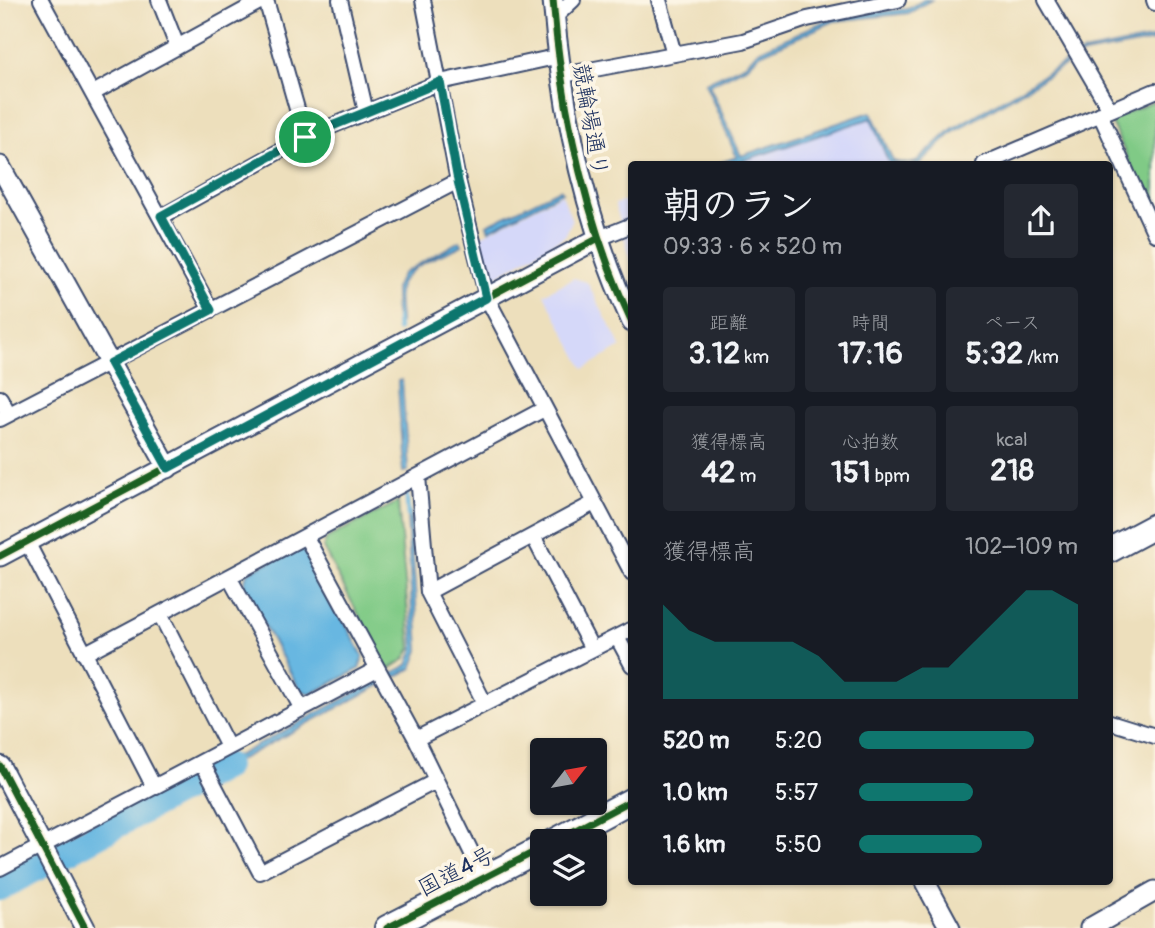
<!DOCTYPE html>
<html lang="ja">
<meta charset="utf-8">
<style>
body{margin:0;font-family:Pangolin,"Klee One",sans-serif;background:#242831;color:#f1f3f6;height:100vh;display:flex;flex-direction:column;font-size:26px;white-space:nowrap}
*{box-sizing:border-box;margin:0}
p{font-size:23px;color:#9ea1a6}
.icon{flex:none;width:38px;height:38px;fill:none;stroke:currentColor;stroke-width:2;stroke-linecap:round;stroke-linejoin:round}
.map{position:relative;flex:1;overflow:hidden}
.details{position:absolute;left:628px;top:161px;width:485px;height:724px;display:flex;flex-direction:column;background:#171b24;border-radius:7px;box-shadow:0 2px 5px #0004}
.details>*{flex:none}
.needle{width:46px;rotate:59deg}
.controls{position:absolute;left:530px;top:738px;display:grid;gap:14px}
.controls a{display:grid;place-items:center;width:77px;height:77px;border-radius:7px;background:#171b24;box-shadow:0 2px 5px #0004;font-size:35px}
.pin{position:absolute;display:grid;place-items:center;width:60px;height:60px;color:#fff;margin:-30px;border:4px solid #fff;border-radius:50%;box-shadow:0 2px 7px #0007}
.round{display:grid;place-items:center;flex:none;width:74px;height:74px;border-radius:7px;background:#242831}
.summary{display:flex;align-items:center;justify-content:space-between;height:119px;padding:0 35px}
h1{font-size:38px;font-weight:700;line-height:52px}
.figures{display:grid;grid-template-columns:repeat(3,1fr);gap:10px;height:119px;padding:7px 35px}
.figures div{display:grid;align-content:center;border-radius:7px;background:#242831;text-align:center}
.figures b{font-size:30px;font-weight:700}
.figures small{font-size:19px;font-weight:400}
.figures p{font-size:19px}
.chart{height:196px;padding:14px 35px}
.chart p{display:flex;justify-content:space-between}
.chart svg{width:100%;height:126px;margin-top:7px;fill:#0f766e;opacity:.7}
ul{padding:0 35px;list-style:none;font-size:23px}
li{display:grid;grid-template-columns:112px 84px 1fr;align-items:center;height:52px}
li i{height:18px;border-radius:9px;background:#0f766e}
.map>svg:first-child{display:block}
</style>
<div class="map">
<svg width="1155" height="928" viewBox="0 0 1155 928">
<rect width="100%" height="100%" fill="#fcf5e5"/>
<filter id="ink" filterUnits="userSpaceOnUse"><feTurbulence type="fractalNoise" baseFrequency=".0143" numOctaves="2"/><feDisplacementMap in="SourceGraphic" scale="14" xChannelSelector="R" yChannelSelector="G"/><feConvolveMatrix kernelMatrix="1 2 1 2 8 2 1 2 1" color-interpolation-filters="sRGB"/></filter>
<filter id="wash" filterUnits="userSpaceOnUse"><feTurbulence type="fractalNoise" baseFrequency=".00686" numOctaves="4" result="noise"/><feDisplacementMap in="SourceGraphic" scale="28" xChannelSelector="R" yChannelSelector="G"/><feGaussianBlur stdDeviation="1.57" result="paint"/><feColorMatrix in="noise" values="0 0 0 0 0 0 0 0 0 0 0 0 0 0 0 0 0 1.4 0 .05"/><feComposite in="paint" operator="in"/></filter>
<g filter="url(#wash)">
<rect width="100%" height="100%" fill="#eddfbc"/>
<path fill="#d5d8f9" d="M874,115L893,164H731Z
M562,194L572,221L565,236L495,277L486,262L481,236Z
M632,199V266L615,204Z
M574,278L587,282L621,347L584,369L544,294Z"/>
<path fill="#80ca86" stroke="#4e7c72" stroke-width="2" d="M1155,101V203L1149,205L1110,120Z
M398,502L411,648L405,659L388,670L323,548L327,538Z"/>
<path fill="#67b7e1" stroke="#4173a0" stroke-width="2" d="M924,0H931L909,13L834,21L760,54L748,66L709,85L741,156L871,112L893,161L908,164L916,162L952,129L1083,52L1155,38V41L1084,54L952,133L919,164L889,163L871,118L732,164H717L737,157L705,83L746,64L758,51L834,17L908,9Z
M560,189L562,192L489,230L487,225Z
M460,241L462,245C443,255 404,266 399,289C397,300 400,313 400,323L396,324L395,289L402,274Z
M402,380L408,471L403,472L398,381Z
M410,512L419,650L412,668L226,767L224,763L408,665L414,649L407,513Z
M296,548L306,551L363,656L359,669L311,694L300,690L243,587L247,573Z
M185,784L187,788L79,844L77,840Z"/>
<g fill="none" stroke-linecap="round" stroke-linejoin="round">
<path stroke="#67b7e1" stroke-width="4.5" d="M397,319L398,330
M406,486L408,516"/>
<path stroke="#67b7e1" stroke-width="28" d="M0,887L225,766"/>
</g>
</g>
<g filter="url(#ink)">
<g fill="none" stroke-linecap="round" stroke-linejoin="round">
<defs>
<path id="street" d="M41,0L211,310
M159,0L177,46
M266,0L305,137L440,82L560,56
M340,0L366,112
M423,0L458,181L487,298L632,573
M659,0L674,54
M1046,0L1110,110
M1154,0L1155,3
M554,18L573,0
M563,75L743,41L807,19L898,0
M95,92L263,0
M1100,114L1155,234
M984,164L1155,91
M161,217L305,137
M597,239L632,225
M0,398L9,414
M0,419L458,181
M418,476L428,592L594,503
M533,536L592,649
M306,537L416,739
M229,577L302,709
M428,592L485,704
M160,614L228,747
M617,637L632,665
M84,654L544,409
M1110,722L1155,736
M202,762L260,872L436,781
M154,787L377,669
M0,868L154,787L27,542
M484,878L416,739L632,629"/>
<path id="secondary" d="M553,0C562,111 585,222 632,322
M0,166L168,468
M0,556L597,239
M0,766L85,928
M925,882L950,928
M1090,928L1155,891"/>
<path id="highway" d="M1110,550L1155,526
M553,842L632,800
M387,928L542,848"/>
</defs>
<use href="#street" stroke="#3a496c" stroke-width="18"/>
<use href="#secondary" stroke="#3a496c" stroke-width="23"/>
<use href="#highway" stroke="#3a496c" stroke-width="28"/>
<use href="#street" stroke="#fff" stroke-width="14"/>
<use href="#secondary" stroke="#fff" stroke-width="19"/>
<use href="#highway" stroke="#fff" stroke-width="24"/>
<defs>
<path id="cycleway" d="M553,0C562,111 585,222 632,322
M0,556L597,239
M0,766L85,928
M553,842L632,800
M387,928L542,848"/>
</defs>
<use href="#cycleway" stroke="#fcf5e5" stroke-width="11"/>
<use href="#cycleway" stroke="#1b5e20" stroke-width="7"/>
</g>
</g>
<g fill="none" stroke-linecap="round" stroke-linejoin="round" filter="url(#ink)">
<defs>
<path id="route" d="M440,82L458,181L486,298L168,468L110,363L211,310L161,216L305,137Z"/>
</defs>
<use href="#route" stroke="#fff" stroke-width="14"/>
<use href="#route" stroke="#0f766e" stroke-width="9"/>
</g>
<g text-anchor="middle" stroke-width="7" stroke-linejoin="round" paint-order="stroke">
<g font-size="23" fill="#1b2f5e" stroke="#fcf5e5">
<text transform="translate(591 120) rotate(80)" y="8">競輪場通り</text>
<text transform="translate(456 871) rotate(-27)" y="8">国道4号</text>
</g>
</g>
</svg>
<div class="controls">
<a><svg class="needle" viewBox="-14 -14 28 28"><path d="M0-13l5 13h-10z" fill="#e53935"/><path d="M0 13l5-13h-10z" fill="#9ea1a6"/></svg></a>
<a><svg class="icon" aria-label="layers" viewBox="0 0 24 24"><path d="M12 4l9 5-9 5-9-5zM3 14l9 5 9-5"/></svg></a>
</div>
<div class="pin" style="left:305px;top:137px;background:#1e9e55"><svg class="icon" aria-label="arrive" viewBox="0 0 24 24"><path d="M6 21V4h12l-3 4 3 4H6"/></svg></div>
<section class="details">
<div class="summary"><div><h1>朝のラン</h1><p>09:33 · 6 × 520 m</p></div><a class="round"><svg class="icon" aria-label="share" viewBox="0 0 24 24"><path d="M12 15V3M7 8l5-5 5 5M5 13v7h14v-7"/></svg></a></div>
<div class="figures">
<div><p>距離</p><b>3.12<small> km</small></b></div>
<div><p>時間</p><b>17:16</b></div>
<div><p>ペース</p><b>5:32<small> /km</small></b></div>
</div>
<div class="figures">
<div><p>獲得標高</p><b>42<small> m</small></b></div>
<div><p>心拍数</p><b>151<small> bpm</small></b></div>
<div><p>kcal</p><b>218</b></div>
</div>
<div class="chart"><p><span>獲得標高</span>102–109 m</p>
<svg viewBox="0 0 160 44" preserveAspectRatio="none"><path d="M0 44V11L10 20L20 24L30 24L40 24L50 24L60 29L70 38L80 38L90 38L100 33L110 33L120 24L130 15L140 6L150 6L160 11V44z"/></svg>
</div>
<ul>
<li><b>520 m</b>5:20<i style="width:80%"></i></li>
<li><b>1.0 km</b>5:57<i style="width:52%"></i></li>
<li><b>1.6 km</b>5:50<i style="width:56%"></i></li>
</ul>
</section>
</div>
